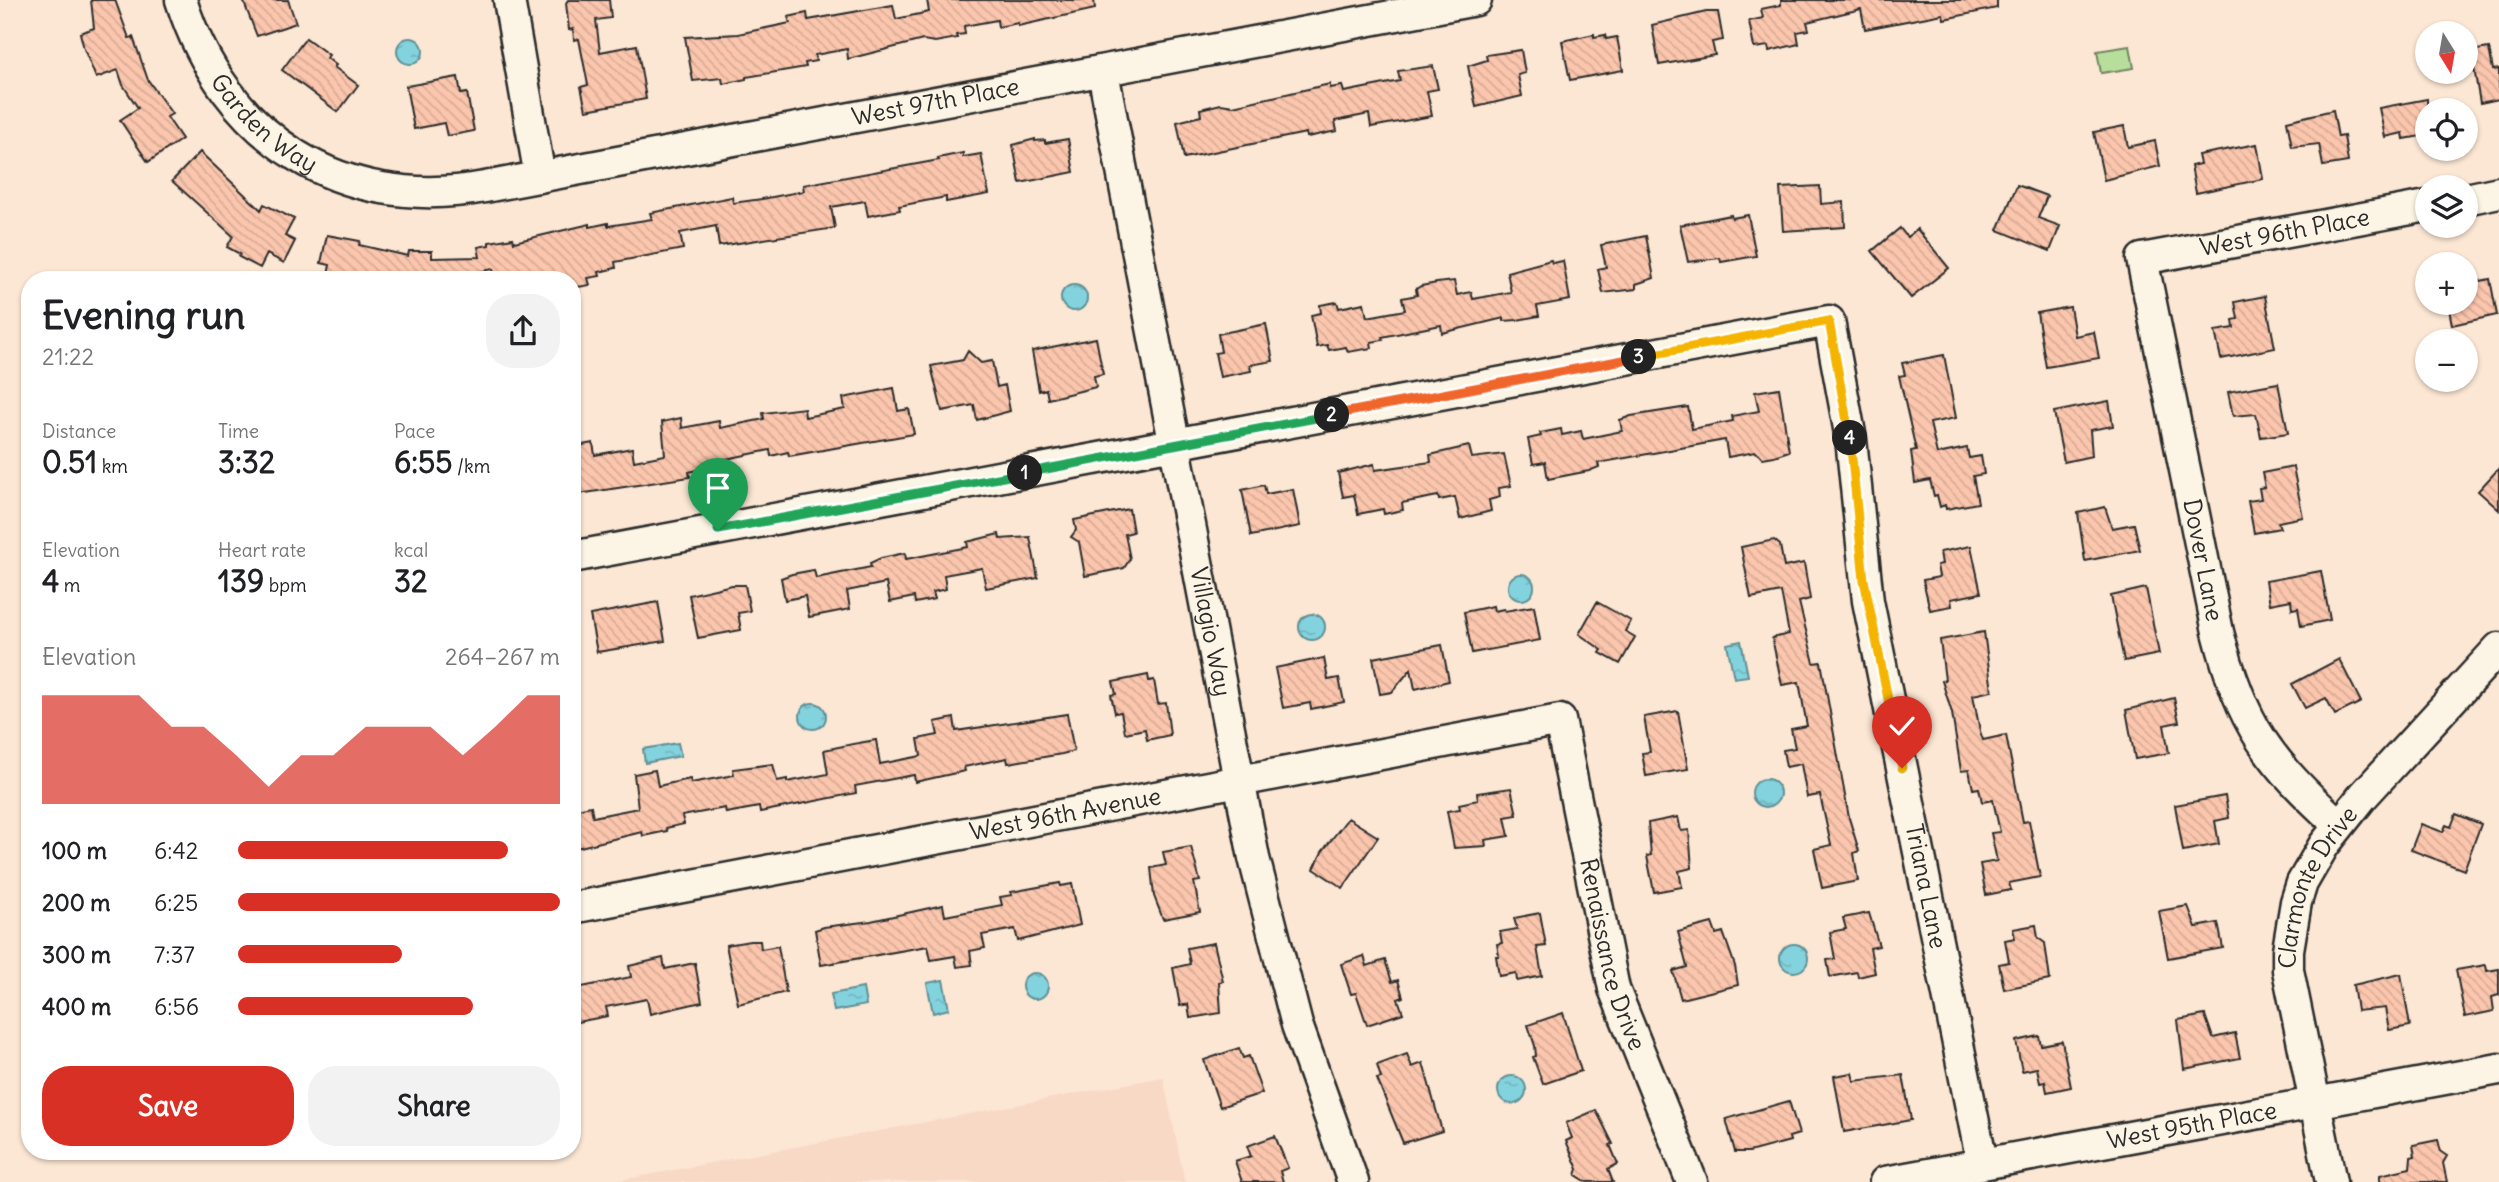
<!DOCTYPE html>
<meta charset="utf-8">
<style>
body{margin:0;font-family:Delius,sans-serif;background:#f2f2f2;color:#202124;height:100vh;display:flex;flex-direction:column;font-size:26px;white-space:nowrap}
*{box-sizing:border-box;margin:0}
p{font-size:23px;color:#757577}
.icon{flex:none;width:38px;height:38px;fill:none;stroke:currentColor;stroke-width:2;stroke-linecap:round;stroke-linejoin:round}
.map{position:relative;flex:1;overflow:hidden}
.drawer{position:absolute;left:21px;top:271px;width:560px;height:889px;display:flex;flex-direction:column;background:#fff;border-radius:28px;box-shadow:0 2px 5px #0004}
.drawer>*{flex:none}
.needle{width:46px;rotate:169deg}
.fabs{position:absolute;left:2415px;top:21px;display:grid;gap:14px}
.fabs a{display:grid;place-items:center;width:63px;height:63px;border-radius:50%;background:#fff;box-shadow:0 2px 5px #0004;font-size:35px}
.pin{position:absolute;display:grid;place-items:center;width:60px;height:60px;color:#fff;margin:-72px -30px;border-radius:50% 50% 50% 0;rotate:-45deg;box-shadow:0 0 7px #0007}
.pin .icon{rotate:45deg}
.km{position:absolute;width:35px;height:35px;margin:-18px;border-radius:50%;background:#222;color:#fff;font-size:19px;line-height:35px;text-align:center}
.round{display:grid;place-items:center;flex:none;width:74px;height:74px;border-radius:28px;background:#f2f2f2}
.head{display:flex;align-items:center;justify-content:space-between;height:119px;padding:0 21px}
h1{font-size:38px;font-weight:800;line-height:52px}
.metrics{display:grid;grid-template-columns:repeat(3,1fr);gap:10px;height:119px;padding:7px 21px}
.metrics div{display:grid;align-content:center}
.metrics b{font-size:30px;font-weight:800}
.metrics small{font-size:19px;font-weight:400}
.metrics p{font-size:19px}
.chart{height:196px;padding:14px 21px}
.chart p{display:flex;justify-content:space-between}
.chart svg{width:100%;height:126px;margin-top:7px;fill:#d93025;opacity:.7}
.button{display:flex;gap:14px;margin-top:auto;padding:14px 21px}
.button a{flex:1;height:80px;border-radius:28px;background:#d93025;color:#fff;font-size:28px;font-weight:800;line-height:80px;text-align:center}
.button a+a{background:#f2f2f2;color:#202124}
ul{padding:0 21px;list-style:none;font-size:23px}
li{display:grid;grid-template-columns:112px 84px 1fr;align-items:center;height:52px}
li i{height:18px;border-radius:9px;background:#d93025}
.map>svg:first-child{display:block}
</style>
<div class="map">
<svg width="2499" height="1182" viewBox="0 0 2499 1182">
<defs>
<pattern id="water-ripples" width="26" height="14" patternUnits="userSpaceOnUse" patternTransform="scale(1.75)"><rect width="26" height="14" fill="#83d3de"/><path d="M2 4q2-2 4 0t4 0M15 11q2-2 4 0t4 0" fill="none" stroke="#71b5bf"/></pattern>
<pattern id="building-back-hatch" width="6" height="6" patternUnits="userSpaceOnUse" patternTransform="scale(1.75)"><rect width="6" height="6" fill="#fbc6ad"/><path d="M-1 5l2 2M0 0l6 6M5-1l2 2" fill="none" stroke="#d7aa95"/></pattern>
</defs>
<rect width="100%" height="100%" fill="#fce7d4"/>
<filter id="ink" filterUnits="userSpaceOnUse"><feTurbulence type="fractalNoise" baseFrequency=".0143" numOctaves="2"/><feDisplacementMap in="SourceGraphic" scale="14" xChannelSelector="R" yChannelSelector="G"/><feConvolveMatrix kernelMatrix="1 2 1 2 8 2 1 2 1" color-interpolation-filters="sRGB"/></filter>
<g filter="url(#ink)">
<path fill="#f8d9c5" d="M1163,1077L1185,1182H611L842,1138Z"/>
<path fill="#b7df9b" stroke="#718563" stroke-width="2" d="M2130,46L2134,68L2101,73L2097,51Z"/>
<path fill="url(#water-ripples)" stroke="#609096" stroke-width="2" d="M397 51a13 13 0 1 1 26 0a13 13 0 1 1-26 0Z
M1061 298a13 13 0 1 1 26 0a13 13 0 1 1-26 0Z
M1508 587a13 13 0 1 1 26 0a13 13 0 1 1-26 0Z
M1299 627a13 13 0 1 1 26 0a13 13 0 1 1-26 0Z
M1741,641L1748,676L1734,678L1727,644Z
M800 716a13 13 0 1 1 26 0a13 13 0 1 1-26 0Z
M678,743L681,756L645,763L643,749Z
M1752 793a14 14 0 1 1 28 0a14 14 0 1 1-28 0Z
M1780 958a14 14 0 1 1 28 0a14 14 0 1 1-28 0Z
M1022 986a13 13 0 1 1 26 0a13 13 0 1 1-26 0Z
M943,980L949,1009L933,1013L927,983Z
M863,988L866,1005L834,1011L831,994Z
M1498 1090a14 14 0 1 1 28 0a14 14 0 1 1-28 0Z"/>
<path fill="url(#building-back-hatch)" stroke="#2b2b2b" stroke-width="2" d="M91,0H115L129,38L133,37L148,80L172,114L167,117L182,139L148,162L120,120L138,108L123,85L118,70L96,78L84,49L80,33L94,28Z
M243,0H288L296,23L257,36Z
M568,0H609L611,18L596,20L600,52L637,45L646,99L586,110L581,87L588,85L579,39L574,40L573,29L569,30L566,3Z
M927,0H1094L1095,9L1018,26V23L998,27L997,20L964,26L965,34L956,35L957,38L935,42L923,40L848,59L847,49L815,55L816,61L805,63L806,67L746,77V79L723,84L722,78L693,81L685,37L738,34L790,23L788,17L807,13L808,20L893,5L896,19L929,12Z
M1781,0H1997V8L1944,19L1943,14L1865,29L1861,9L1807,22L1809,30L1797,32L1799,44L1769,51L1768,46L1754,48L1749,21L1763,18L1761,9L1781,5Z
M1706,12H1718L1723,40L1712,42L1715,55L1659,65L1652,25Z
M1594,34V37L1605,35L1606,39L1617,37L1623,70L1570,80L1562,41Z
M306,38L329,55L327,58L336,65L334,67L358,85L338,112L282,70Z
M2489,48L2493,70L2499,69V99L2480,103L2471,51Z
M1521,50L1525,73L1518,75L1522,96L1476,107L1468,66L1487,60L1486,55Z
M1433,66L1438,89L1427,91L1432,116L1371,127L1369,114L1335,121L1337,131L1307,137L1306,133L1184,158L1177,122L1201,116L1200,109L1221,104L1233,106L1330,84V88L1342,86L1344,92L1400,81L1398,71Z
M458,77L461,94L467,93L474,131L447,136L444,123L414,129L406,86Z
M2427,99V135L2404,139L2403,133L2385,137L2379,108Z
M2333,110L2338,137L2344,136L2348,162L2323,166L2319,144L2292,147L2287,121Z
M2124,126L2128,147L2155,141L2160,166L2104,180L2094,132Z
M1035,139V141L1045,140V143L1068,139L1074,172L1020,183L1013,145Z
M2257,144L2263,179L2196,193L2191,166L2200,164L2198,155Z
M200,152L261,210L264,204L294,219L285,236L295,241L284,263L267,254L260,268L239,257L240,254L227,247L233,236L172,181Z
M963,153V157L981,154L989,194L946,202V197L899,206L900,210L868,216L865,201L831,207L835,228L719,246L716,226L680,233L683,249L615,262L616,268L599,272L600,276L588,278L590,285L572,288V280H562L561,275L533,280H495L493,269L464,275V280H327L330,265L321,263L327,235L360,241L359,245L408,256L409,251H432V258L480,257L478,247L489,245V242L513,238L514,242L590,224V227L608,223V226L652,219L650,213L732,197L733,203L762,199L804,191L803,185L939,160L938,158Z
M2017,185L2047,196L2038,218L2060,226L2050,251L1998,230Z
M1820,186L1821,204L1844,202L1845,227L1783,231L1780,188Z
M1731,215L1732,218L1748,215L1756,256L1721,262L1720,258L1688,262L1680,225Z
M1900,228L1907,237L1917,229L1949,268L1911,298L1872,251Z
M1646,236L1654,278L1636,284V289L1603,293L1598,269L1606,267L1601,245Z
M1551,260L1552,263L1563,261L1570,300L1537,306L1539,316L1517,320L1504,321V318L1442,333L1441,325L1382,337L1383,340L1371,342L1372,348L1348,352L1346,347L1329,350L1327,345L1317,347L1311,315L1321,313L1320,305L1337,302L1339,308L1364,303L1367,317L1405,310L1402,298L1417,295L1416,289L1421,286L1437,283L1454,281L1457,295L1471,292L1473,299L1511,292L1507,272Z
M2490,279L2497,315L2452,325L2448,303H2466V284Z
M2265,296L2275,348L2221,359L2215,331L2234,328L2233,320L2238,319L2235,302Z
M2070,307L2075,336L2094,332L2099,358L2046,367L2037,313Z
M1266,324L1273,361L1250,365L1251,371L1220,377L1215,353L1221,352L1218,334Z
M1096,338L1103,374L1094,376L1096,387L1048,399L1046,389L1039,391L1032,351Z
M968,351L981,363L992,361L997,387L1005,385L1010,411L977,420L974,405L942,411L931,366L963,360Z
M1944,355L1956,418L1930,423L1937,454L1967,448L1969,458L1981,456L1984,474L1973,476L1978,503L1946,509L1945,505L1940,507L1937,495L1934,496L1930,480L1915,483L1911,451L1916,450L1899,376L1905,375L1902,363Z
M2278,383L2288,433L2261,437L2256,414L2233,416L2228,392Z
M894,388L898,411L909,409L914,434L789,456L788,452L771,456L770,450L726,459L727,462L716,466L689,472L690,477L572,495V459L580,458L577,446L593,443L595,455L632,448L634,461L665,455L662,422L681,418L682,428L719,421L720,428L764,419L763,413L804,408L805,417L845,409L843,398Z
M1779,388L1789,451L1774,456L1763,458L1755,452L1728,457L1725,440L1598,463L1599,467L1589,471L1548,479L1545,462L1533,464L1528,439L1541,436L1540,433L1561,429L1562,435L1581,431L1583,439L1622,431L1620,420L1631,416L1688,407L1692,429L1733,421L1732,416L1759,411L1755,392Z
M2109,401L2113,426L2090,430L2092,456L2064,462L2054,412Z
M1469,446L1472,458L1504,454L1511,486L1499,488L1500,497L1489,500L1491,511L1460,519L1455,497L1439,500L1438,496L1402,503L1403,510L1384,514L1383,509L1358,514L1354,495L1343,497L1338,473L1374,464L1375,470L1431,462L1430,455Z
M2293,467L2303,517L2278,522L2280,528L2254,533L2248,501L2261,499L2259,488L2265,487L2262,473Z
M2499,468V510L2478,491Z
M1264,485L1266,494L1293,489L1300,526L1251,536L1242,490Z
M2105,507L2112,528L2134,524L2140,550L2085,561L2078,513Z
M1129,509L1133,532L1125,534L1130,559L1124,568L1085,576L1079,542L1071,537L1076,530L1074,520Z
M999,534L1000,539L1030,537L1038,578L986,588L982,568L944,575L946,589L933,592L935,599L915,603L914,597L890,602L886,583L847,591L850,609L809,617L805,596L785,600L781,578L792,574L814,570L816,578L871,567L870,563L881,558L905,553L906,559L968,547L967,542Z
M1774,540L1780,545L1784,567L1804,563L1810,599L1799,602L1814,663L1821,662L1849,818L1859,851L1854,853L1858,881L1822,888L1814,849L1831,845L1820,795L1807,797L1801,764L1786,767L1783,750L1795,748L1791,729L1807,726L1799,682L1782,685L1772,638L1789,634L1781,592L1751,598L1741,547Z
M1971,546L1981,593L1951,599L1952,606L1930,610L1923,580L1939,577L1937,565L1942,564L1940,552Z
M2321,571L2330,620L2301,626L2298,608L2292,609L2291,600L2270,604L2266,581Z
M732,585H745L750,611L738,613L741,630L698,638L689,595Z
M2146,588L2159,654L2124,661L2111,596Z
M658,602L665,641L597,652L590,615Z
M1597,602L1631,621L1625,631L1635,637L1620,664L1600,653L1602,650L1579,634Z
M1493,606L1494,611L1504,609L1505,611L1534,606L1540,640L1472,653L1464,612Z
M1984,632L1992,691L1973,695L1980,731L1983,740L2006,735L2023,822L2029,821L2040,877L2009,883L2011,890L1986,895L1980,864L1997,861L1991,833L2000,832L1993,800L1982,802L1979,788L1973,789L1969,770L1961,771L1952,713L1942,681L1945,680L1940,640Z
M1442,645L1449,681L1415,689L1411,669L1392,692L1380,694L1373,658Z
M1324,658L1328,680L1339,678L1344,702L1311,709L1310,703L1283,708L1275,668Z
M2339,659L2361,702L2335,715L2326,698L2305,708L2292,684Z
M1148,675L1149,681L1154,680L1158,704L1166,703L1170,735L1147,740L1145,729L1125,733L1121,712L1115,713L1111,695L1116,694L1113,682Z
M2174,698L2179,722L2164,725L2169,753L2135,759L2126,710Z
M1678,711L1688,769L1646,776L1642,753L1650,752L1644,717Z
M1067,714L1074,751L1062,754L1008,763L1007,758L964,767L965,771L915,782L914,775L855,786L856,793L760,812L759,807L726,813L725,808L682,816L684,824L666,828L667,831L643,836L642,832L572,849V810L591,806L593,817L638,808L634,774L655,770L658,786L690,779L691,783L734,775L733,769L773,764L777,781L787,779V782L828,774L824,750L853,744L876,740L880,764L921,756L918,739L938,735L935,722L954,718L956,731Z
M1511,788L1517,815L1505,817L1509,836L1485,840L1486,846L1454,848L1447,811L1460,809L1459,804L1478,800L1477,793Z
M2225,796L2229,818L2215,821L2219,844L2183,851L2175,805Z
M2456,814L2481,824L2464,870L2411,850L2421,824L2443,832L2446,825L2451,827Z
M1678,817L1681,831L1689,830L1692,868L1679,871L1682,887L1654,892L1647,856L1651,855L1648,823Z
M1348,818L1378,837L1343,888L1314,869L1322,852Z
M1191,847L1200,881L1194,882L1200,912L1163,919L1154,896L1151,868L1166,865L1163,852Z
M1060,883L1061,886L1072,884L1080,925L1018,941L1015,929L982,935L985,948L970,951L972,965L957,967L955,956L931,960L928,946L821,965L815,930L824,927L871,921L943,905L945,916L1002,905L1000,897L1012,895L1011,892Z
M2188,906L2196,927L2218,923L2223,948L2168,958L2159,911Z
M1540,913L1546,946L1537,947L1542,976L1517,981L1516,973L1499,976L1496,956H1499L1497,944L1502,943L1500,932L1517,929L1514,918Z
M1869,913L1879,946L1870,948L1875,973L1858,977L1857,972L1830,977L1827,960L1835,959L1830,932L1846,929L1843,918Z
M1712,923L1716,934L1723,932L1735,966L1738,985L1681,999L1673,971L1687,967L1678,932Z
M2036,925L2038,938L2045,943L2050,980L2004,989L1999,964L2009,962L2005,940L2015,938L2013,929Z
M750,941H760L761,949L778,946L786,992L738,1004L726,945Z
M1214,943L1223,981L1219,982L1221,1013L1190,1018L1188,1004L1180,1006L1173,968L1190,964L1187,948Z
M1364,956L1367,966L1385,960L1392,982L1398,980L1403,997L1398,999L1403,1013L1367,1025L1356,993L1351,994L1341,964Z
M663,958L665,969L695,963L702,1002L650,1014L647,999L606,1007L608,1016L572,1023V989L631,977L629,966Z
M2486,965L2487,971L2499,969V995L2492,997L2494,1011L2465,1017L2456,970Z
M2401,974L2410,1026L2389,1030L2385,1008L2357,1011L2353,985Z
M1563,1013L1581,1071L1543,1084L1533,1057L1536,1056L1535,1046L1528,1025Z
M2205,1015L2213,1038L2235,1033L2240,1058L2184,1069L2178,1020Z
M2039,1036L2041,1045L2062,1041L2071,1087L2047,1092L2045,1082L2040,1083L2037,1068L2022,1071L2016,1041Z
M1239,1048L1243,1058L1249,1056L1262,1093L1220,1107L1204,1060Z
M1407,1054L1412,1067L1423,1063L1442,1131L1403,1143L1377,1079L1381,1078L1377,1065Z
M1852,1073L1854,1081L1903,1075L1911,1120L1844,1132L1834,1076Z
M1789,1101L1799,1134L1789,1137L1790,1141L1749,1152H1735L1726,1119Z
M1596,1110L1613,1144L1610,1145L1618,1164L1608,1169L1613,1182H1587L1576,1175L1578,1169L1566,1141L1572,1138L1566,1123Z
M1275,1136L1288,1168L1280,1171L1283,1182H1242L1235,1161L1251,1156L1247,1146Z
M2438,1140L2441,1152L2447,1156L2443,1163L2447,1182H2380V1175L2410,1168L2411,1157L2415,1156L2413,1145Z"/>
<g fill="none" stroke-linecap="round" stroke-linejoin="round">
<defs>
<g id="minor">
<path id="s1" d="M181,0C225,139 342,213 485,187L1476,0"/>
<path d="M509,0L540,177"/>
<path id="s2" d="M1103,72L1254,858L1297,1025L1353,1182"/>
<path d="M2466,199L2499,192"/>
<path id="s3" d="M572,557L1829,321L1851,439L1868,601L1982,1162"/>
<path id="s4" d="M2339,825C2269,761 2242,726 2218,632L2142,259L2427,206"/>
<path id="s5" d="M572,908L1560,720L1614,989L1692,1182"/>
<path id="s6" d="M1885,1182L2499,1069"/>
<path id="s7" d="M2331,1182L2288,970V950L2296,902L2302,883L2324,845L2363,796L2499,648"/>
</g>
</defs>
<use href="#minor" stroke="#2b2b2b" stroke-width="35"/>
<use href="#minor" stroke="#fcf5e5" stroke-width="30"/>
</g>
</g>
<g fill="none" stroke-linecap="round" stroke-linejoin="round" filter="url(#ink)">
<defs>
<path id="split-1" d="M718,530L1025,473"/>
<path id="split-2" d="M1025,473L1332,415"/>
<path id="split-3" d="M1332,415L1639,357"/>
<path id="split-4" d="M1639,357L1829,321L1850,438"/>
<path id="split-5" d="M1850,438L1864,580L1902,768"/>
</defs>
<use href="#split-1" stroke="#fff" stroke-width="14"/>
<use href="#split-2" stroke="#fff" stroke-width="14"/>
<use href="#split-3" stroke="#fff" stroke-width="14"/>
<use href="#split-4" stroke="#fff" stroke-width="14"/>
<use href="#split-5" stroke="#fff" stroke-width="14"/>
<use href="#split-1" stroke="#22a559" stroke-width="9"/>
<use href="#split-2" stroke="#22a559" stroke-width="9"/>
<use href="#split-3" stroke="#f0652b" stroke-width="9"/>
<use href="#split-4" stroke="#f5b400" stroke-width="9"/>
<use href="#split-5" stroke="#f5b400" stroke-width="9"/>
</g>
<g text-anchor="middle" stroke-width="5" stroke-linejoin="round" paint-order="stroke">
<g font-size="24" fill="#2b2b2b" stroke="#fcf5e5">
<text dy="8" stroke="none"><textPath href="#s1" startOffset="852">West 97th Place</textPath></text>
<text dy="8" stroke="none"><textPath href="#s1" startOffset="152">Garden Way</textPath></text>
<text dy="8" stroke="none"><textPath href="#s4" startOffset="758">West 96th Place</textPath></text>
<text transform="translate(2203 560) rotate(79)" y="8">Dover Lane</text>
<text dy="8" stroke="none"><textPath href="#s2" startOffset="570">Villagio Way</textPath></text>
<text dy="8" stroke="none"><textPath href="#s5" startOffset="502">West 96th Avenue</textPath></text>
<text dy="8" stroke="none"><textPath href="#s3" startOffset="1853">Triana Lane</textPath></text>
<text dy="8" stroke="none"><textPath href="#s7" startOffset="306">Clarmonte Drive</textPath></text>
<text dy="8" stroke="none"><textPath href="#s5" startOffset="1246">Renaissance Drive</textPath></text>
<text dy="8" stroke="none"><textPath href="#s6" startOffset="312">West 95th Place</textPath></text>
</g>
</g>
</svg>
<div class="fabs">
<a><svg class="needle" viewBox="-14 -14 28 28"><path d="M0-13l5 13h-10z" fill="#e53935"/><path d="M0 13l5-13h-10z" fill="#757577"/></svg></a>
<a><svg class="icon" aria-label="locate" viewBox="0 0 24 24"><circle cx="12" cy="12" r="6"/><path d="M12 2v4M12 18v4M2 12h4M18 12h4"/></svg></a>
<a><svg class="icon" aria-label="layers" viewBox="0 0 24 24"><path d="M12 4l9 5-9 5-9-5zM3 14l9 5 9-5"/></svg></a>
<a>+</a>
<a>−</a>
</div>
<div class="pin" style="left:718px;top:530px;background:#1e9e55"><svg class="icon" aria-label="arrive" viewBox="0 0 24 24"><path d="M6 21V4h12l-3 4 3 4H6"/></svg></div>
<div class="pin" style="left:1902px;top:768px;background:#d93025"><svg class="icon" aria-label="check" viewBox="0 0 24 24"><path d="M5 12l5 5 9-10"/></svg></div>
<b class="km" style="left:1025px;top:473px">1</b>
<b class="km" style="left:1332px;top:415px">2</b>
<b class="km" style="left:1639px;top:357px">3</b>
<b class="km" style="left:1850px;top:438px">4</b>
<section class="drawer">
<div class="head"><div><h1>Evening run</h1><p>21:22</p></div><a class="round"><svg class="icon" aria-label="share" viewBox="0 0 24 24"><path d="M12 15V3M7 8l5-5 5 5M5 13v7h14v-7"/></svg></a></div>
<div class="metrics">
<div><p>Distance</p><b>0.51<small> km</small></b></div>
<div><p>Time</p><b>3:32</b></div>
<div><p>Pace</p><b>6:55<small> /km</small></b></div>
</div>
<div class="metrics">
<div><p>Elevation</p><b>4<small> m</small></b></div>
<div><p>Heart rate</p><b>139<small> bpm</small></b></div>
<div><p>kcal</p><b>32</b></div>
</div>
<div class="chart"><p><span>Elevation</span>264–267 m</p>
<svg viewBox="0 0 160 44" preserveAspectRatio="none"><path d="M0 44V6L10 6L20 6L30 6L40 17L50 17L60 27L70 38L80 27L90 27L100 17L110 17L120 17L130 27L140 17L150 6L160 6V44z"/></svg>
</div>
<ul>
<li><b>100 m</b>6:42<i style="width:84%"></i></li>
<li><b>200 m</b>6:25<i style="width:100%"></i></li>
<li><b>300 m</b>7:37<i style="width:51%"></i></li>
<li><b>400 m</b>6:56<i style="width:73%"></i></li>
</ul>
<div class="button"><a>Save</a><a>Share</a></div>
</section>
</div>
